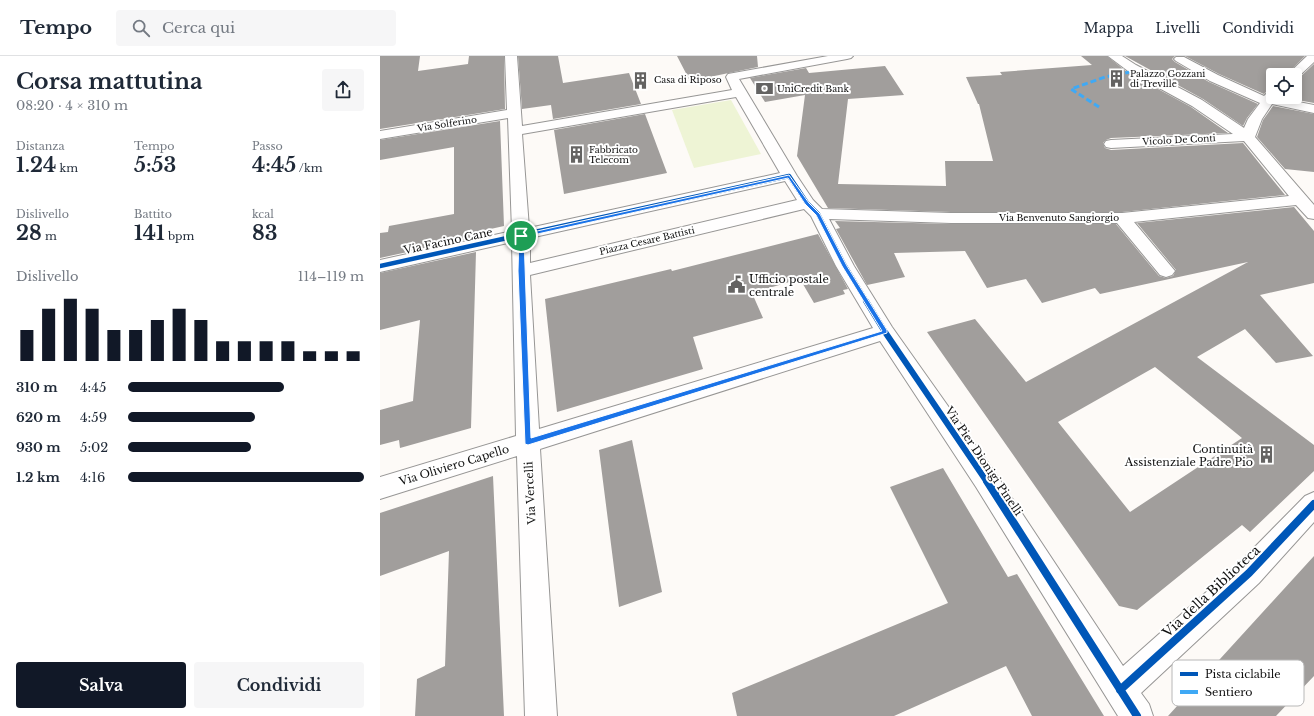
<!DOCTYPE html>
<html lang="it">
<meta charset="utf-8">
<style>
body{margin:0;font-family:"Libre Baskerville",serif;background:#f6f6f7;color:#1f2937;height:100vh;display:flex;flex-direction:column;font-size:15px;white-space:nowrap}
*{box-sizing:border-box;margin:0}
p{font-size:13px;color:#747a83}
.icon{flex:none;width:22px;height:22px;fill:none;stroke:currentColor;stroke-width:2;stroke-linecap:round;stroke-linejoin:round}
.map{position:relative;flex:1;overflow:hidden}
.panel{display:flex;flex-direction:column;background:#fff;width:380px}
.panel>*{flex:none}
.tools{position:absolute;left:886px;top:12px;display:grid;gap:8px}
.tools a{display:grid;place-items:center;width:36px;height:36px;border-radius:4px;background:#fff;box-shadow:0 2px 10px #0003;font-size:20px}
.pin{position:absolute;display:grid;place-items:center;width:34px;height:34px;color:#fff;margin:-17px;border:2px solid #fff;border-radius:50%;box-shadow:0 1px 4px #0007}
.round{display:grid;place-items:center;flex:none;width:42px;height:42px;border-radius:4px;background:#f6f6f7}
.head{display:flex;align-items:center;justify-content:space-between;height:68px;padding:0 16px}
h1{font-size:22px;font-weight:800;line-height:30px}
.figures{display:grid;grid-template-columns:repeat(3,1fr);gap:6px;height:68px;padding:4px 16px}
.figures div{display:grid;align-content:center}
.figures b{font-size:20px;font-weight:800}
.figures small{font-size:11px;font-weight:400}
.figures p{font-size:11px}
.chart{height:112px;padding:8px 16px}
.chart p{display:flex;justify-content:space-between}
.chart svg{width:100%;height:72px;margin-top:4px;stroke:#111827;stroke-width:6}
.action{display:flex;gap:8px;margin-top:auto;padding:8px 16px}
.action a{flex:1;height:46px;border-radius:4px;background:#111827;color:#fff;font-size:16px;font-weight:800;line-height:46px;text-align:center}
.action a+a{background:#f6f6f7;color:#1f2937}
ul{padding:0 16px;list-style:none;font-size:13px}
li{display:grid;grid-template-columns:64px 48px 1fr;align-items:center;height:30px}
li i{height:10px;border-radius:5px;background:#111827}
header{display:flex;align-items:center;gap:24px;box-sizing:border-box;height:56px;padding:0 20px;background:#fff;border-bottom:1px solid #e0e1e3}
header strong{font-size:19px}
nav{display:flex;gap:22px;margin-inline-start:auto;font-size:14px}
.search{width:280px;height:36px;background:#f6f6f7;display:flex;align-items:center;gap:10px;box-sizing:border-box;padding:0 14px;border-radius:4px;color:#747a83;font-size:15px}
main{display:flex;flex:1;min-height:0}
.map>svg:first-child{display:block}
</style>
<header>
<strong>Tempo</strong>
<div class="search"><svg class="icon" aria-label="search" viewBox="0 0 24 24"><circle cx="10" cy="10" r="6"/><path d="M15 15l6 6"/></svg>Cerca qui</div>
<nav><a>Mappa</a><a>Livelli</a><a>Condividi</a></nav>
</header>
<main>
<section class="panel">
<div class="head"><div><h1>Corsa mattutina</h1><p>08:20 · 4 × 310 m</p></div><a class="round"><svg class="icon" aria-label="share" viewBox="0 0 24 24"><path d="M12 15V3M7 8l5-5 5 5M5 13v7h14v-7"/></svg></a></div>
<div class="figures">
<div><p>Distanza</p><b>1.24<small> km</small></b></div>
<div><p>Tempo</p><b>5:53</b></div>
<div><p>Passo</p><b>4:45<small> /km</small></b></div>
</div>
<div class="figures">
<div><p>Dislivello</p><b>28<small> m</small></b></div>
<div><p>Battito</p><b>141<small> bpm</small></b></div>
<div><p>kcal</p><b>83</b></div>
</div>
<div class="chart"><p><span>Dislivello</span>114–119 m</p>
<svg viewBox="0 0 160 44" preserveAspectRatio="none"><path d="M5 44V25M15 44V12M25 44V6M35 44V12M45 44V25M55 44V25M65 44V19M75 44V12M85 44V19M95 44V32M105 44V32M115 44V32M125 44V32M135 44V38M145 44V38M155 44V38"/></svg>
</div>
<ul>
<li><b>310 m</b>4:45<i style="width:66%"></i></li>
<li><b>620 m</b>4:59<i style="width:54%"></i></li>
<li><b>930 m</b>5:02<i style="width:52%"></i></li>
<li><b>1.2 km</b>4:16<i style="width:100%"></i></li>
</ul>
<div class="action"><a>Salva</a><a>Condividi</a></div>
</section>
<div class="map">
<svg width="934" height="660" viewBox="0 0 934 660">
<rect width="100%" height="100%" fill="#fdfaf7"/>
<path fill="#eef4d5" d="M351,44L381,98L314,112L292,54Z"/>
<path fill="#a19e9c" fill-rule="evenodd" d="M0,0H40L38,15L88,8L89,0H124L125,53L0,73Z
M138,0H178L183,27L249,17L261,48L173,63L171,49L142,53Z
M297,0H377L378,11L310,25Z
M701,0H727L747,16L811,51L848,77L731,82L726,84L723,87L725,92L731,94L863,87L905,139L742,156H571L448,152L417,100L425,39L385,46L370,22L426,12L429,17L505,10L524,39L468,43L458,128L566,130L565,105H613L599,48H598L586,21L622,19L620,16L712,9Z
M745,0H795L792,3L795,6L829,26L878,48L867,62L863,70L823,43Z
M805,0H925L906,19H893V33L888,34L884,38L839,18Z
M934,8V47L901,41H915V24L918,23Z
M893,50L934,58V116L905,113L877,81L883,64Z
M265,58L287,117L184,138L174,74Z
M120,65L124,170L97,176L96,181L0,202V177L8,176L9,170L74,158V91L0,104V84Z
M914,151L934,175V227L880,239L933,300L896,307L865,273L817,301L934,389V415L870,476L862,469L757,554L739,550L547,276L595,263L646,326L868,206L720,238L715,232L662,247L646,223L607,232L585,195L514,197L525,221L487,229L456,173L460,172L455,165L571,168H736L779,220L786,222L793,220L796,214L757,167ZM775,311L862,382L750,456L678,366Z
M438,178L468,233L463,234L465,238L434,247L420,223L372,237L383,262L313,281L323,313L177,356L165,243L291,213L292,215Z
M96,196L91,372L20,392L19,384L0,389V354L33,345L40,264L0,274V217Z
M252,384L282,536L239,551L219,394Z
M563,412L628,521L637,518L724,660H652L626,610L514,660H357L352,637L568,547L510,431Z
M113,420L124,660H35L37,623L65,610L69,495L0,520V457Z
M934,500V620L896,660H788Z"/>
<g fill="none" stroke-linecap="round" stroke-linejoin="round">
<defs>
<path id="street" d="M125,0H137L142,70L352,34L346,21L348,18L448,0H473L471,2L467,3L359,23L417,120L433,144L442,153L571,157H742L909,140L864,85L731,92L726,91L724,88L726,85L731,84L853,78L812,50L748,15L728,0H742L756,9L822,44L864,72L868,63L880,47L830,25L796,5L794,3L796,1H804L838,19L884,40L889,35L893,34V41L934,49V57L892,48L882,63L875,81L934,149V163L928,162L916,149L754,166L795,215L792,219L786,221L780,219L737,167H571L449,163L474,210L512,271L614,415L743,610L859,507L925,440L934,436V466L879,527L761,637L769,648L773,660H738L596,431L500,285L160,393L177,660H145L137,400L0,443V421L136,380L132,186L0,216V204L132,175L128,62L0,83V75L127,54ZM356,41L400,117L149,172L142,78ZM405,125L417,144L150,207V182ZM424,153L431,160L456,210L493,272L159,373L150,219Z
M927,0H934V6L917,22H915V19H907Z"/>
</defs>
<use href="#street" stroke="#979695" stroke-width="2"/>
<use href="#street" fill="#fffefe" fill-rule="evenodd"/>
<path stroke="#3fa9f5" stroke-width="3" stroke-dasharray="6 3" stroke-linecap="butt" d="M719,51L691,33L725,21L750,16"/>
<defs>
<path id="cycleway-far2" d="M0,210L409,120L427,147L438,158L465,210L487,246"/>
<path id="cycleway-far1" d="M486,245L505,276L607,426"/>
<path id="cycleway" d="M607,425L757,660
M740,634L869,517L934,448"/>
</defs>
<use href="#cycleway-far2" stroke="#fff" stroke-width="6"/>
<use href="#cycleway-far1" stroke="#fff" stroke-width="8"/>
<use href="#cycleway" stroke="#fff" stroke-width="10"/>
<use href="#cycleway-far2" stroke="#0057b8" stroke-width="4.5"/>
<use href="#cycleway-far1" stroke="#0057b8" stroke-width="6"/>
<use href="#cycleway" stroke="#0057b8" stroke-width="8"/>
</g>
<path fill="#1a73e8" stroke="#fff" fill-rule="evenodd" d="M409,119L429,147L440,158L467,210L507,274V277L148,389L145,388L138,215L139,179ZM408,122L425,148L436,159L462,210L502,275L151,382L144,181Z"/>
<defs>
<symbol id="building-bare" viewBox="-9 -9 18 18"><path d="M-4-6H4V6H1V3H-1V6H-4ZM-2.5-4.3h1.7v1.8h-1.7ZM.8-4.3h1.7v1.8H.8ZM-2.5-1h1.7V.8h-1.7ZM.8-1h1.7V.8H.8Z" fill="#646362" stroke="#fff" stroke-width="2.5" paint-order="stroke"/></symbol>
<symbol id="bank-bare" viewBox="-9 -9 18 18"><path d="M-6-4H6V4H-6ZM0-2.3a2.3 2.3 0 1 0 0 4.6a2.3 2.3 0 1 0 0-4.6Z" fill="#646362" stroke="#fff" stroke-width="2.5" paint-order="stroke"/></symbol>
<symbol id="civic-bare" viewBox="-9 -9 18 18"><path d="M-.6-6.5H3V-4.5H.6V-3L4-1V1h2V6H-6V1h2V-1L-.6-3ZM-1.2 2.5V6h2.4V2.5Z" fill="#646362" stroke="#fff" stroke-width="2.5" paint-order="stroke"/></symbol>
</defs>
<g fill-rule="evenodd">
<use href="#building-bare" x="724" y="10" width="25" height="25"/>
<use href="#building-bare" x="248" y="12" width="25" height="25"/>
<use href="#bank-bare" x="372" y="20" width="25" height="25"/>
<use href="#building-bare" x="184" y="86" width="25" height="25"/>
<use href="#civic-bare" x="344" y="216" width="25" height="25"/>
<use href="#building-bare" x="874" y="386" width="25" height="25"/>
</g>
<g text-anchor="middle" stroke-width="4" stroke-linejoin="round" paint-order="stroke">
<g font-size="9" fill="#111" stroke="#fff" text-anchor="start">
<text x="750" y="21">Palazzo Gozzani<tspan x="750" dy="10">di Treville</tspan></text>
<text x="274" y="27">Casa di Riposo</text>
<text x="397" y="36">UniCredit Bank</text>
<text x="209" y="97">Fabbricato<tspan x="209" dy="10">Telecom</tspan></text>
</g>
<g font-size="9" fill="#111" stroke="#fff">
<text transform="translate(67 68) rotate(-9)" y="3">Via Solferino</text>
<text transform="translate(799 84) rotate(-3)" y="3">Vicolo De Conti</text>
<text x="679" y="165">Via Benvenuto Sangiorgio</text>
<text transform="translate(267 185) rotate(-13)" y="3">Piazza Cesare Battisti</text>
</g>
<g font-size="11" fill="#111" stroke="#fff">
<text transform="translate(68 185) rotate(-12)" y="4">Via Facino Cane</text>
<text transform="translate(604 405) rotate(56)" y="4">Via Pier Dionigi Pinelli</text>
<text transform="translate(74 409) rotate(-17)" y="4">Via Oliviero Capello</text>
<text transform="translate(150 437) rotate(-93)" y="4">Via Vercelli</text>
</g>
<g font-size="11" fill="#111" stroke="#fff" text-anchor="start">
<text x="369" y="227">Ufficio postale<tspan x="369" dy="13">centrale</tspan></text>
<text x="873" y="397" text-anchor="end">Continuità<tspan x="873" dy="13">Assistenziale Padre Pio</tspan></text>
</g>
<g font-size="13" fill="#111" stroke="#fff">
<text transform="translate(831 535) rotate(-43)" y="5">Via della Biblioteca</text>
</g>
</g>
<rect x="792" y="604" width="132" height="46" rx="6" fill="#fff" stroke="#b8b8b8" stroke-width="1"/>
<rect x="800" y="616" width="18" height="4" fill="#0057b8"/>
<rect x="800" y="634" width="18" height="4" fill="#3fa9f5"/>
<g font-size="11" fill="#111">
<text x="825" y="622">Pista ciclabile</text>
<text x="825" y="640">Sentiero</text>
</g>
</svg>
<div class="tools">
<a><svg class="icon" aria-label="locate" viewBox="0 0 24 24"><circle cx="12" cy="12" r="6"/><path d="M12 2v4M12 18v4M2 12h4M18 12h4"/></svg></a>
</div>
<div class="pin" style="left:141px;top:180px;background:#1e9e55"><svg class="icon" aria-label="arrive" viewBox="0 0 24 24"><path d="M6 21V4h12l-3 4 3 4H6"/></svg></div>
</div>
</main>
